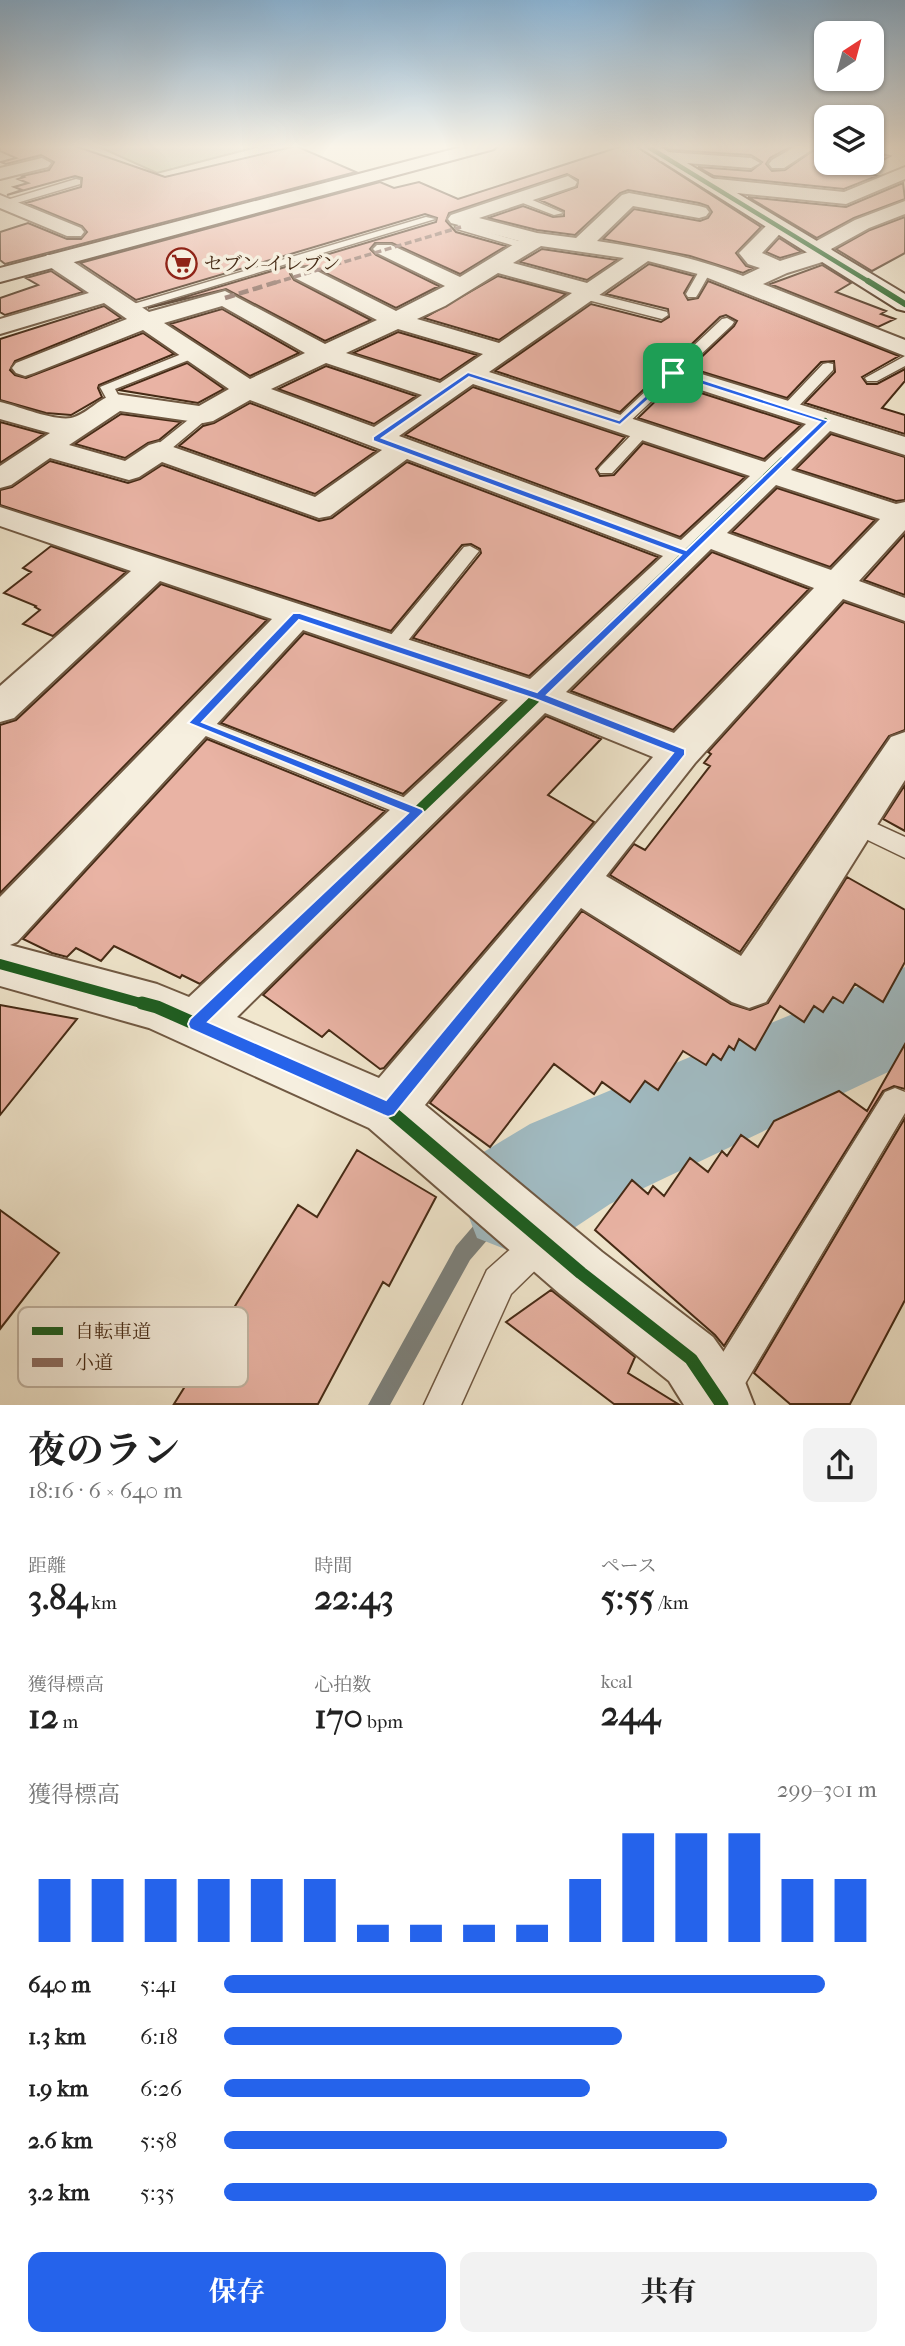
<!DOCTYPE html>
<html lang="ja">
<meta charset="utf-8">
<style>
body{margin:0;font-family:"IM FELL French Canon","Noto Serif JP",serif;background:#f2f2f2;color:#222;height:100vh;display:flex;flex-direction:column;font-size:26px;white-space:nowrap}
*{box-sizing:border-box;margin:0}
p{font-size:23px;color:#767676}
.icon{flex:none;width:38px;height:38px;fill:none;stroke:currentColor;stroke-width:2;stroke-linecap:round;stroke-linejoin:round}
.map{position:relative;height:1405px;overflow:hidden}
.sheet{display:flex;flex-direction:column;background:#fff;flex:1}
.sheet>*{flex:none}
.needle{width:46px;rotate:36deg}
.fabs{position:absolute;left:814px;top:21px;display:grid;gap:14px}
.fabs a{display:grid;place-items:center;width:70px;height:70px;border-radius:14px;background:#fff;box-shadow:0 2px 5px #0004;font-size:35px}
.pin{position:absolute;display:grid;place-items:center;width:60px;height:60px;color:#fff;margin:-30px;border-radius:14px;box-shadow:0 4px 10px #0006}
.round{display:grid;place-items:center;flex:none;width:74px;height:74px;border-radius:14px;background:#f2f2f2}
.overview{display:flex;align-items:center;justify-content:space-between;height:119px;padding:0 28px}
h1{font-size:38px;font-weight:700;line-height:52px}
.metrics{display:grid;grid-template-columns:repeat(3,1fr);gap:10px;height:119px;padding:7px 28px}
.metrics div{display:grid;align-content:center}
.metrics b{font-size:35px;font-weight:700}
.metrics small{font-size:19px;font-weight:400}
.metrics p{font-size:19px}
.chart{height:196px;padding:14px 28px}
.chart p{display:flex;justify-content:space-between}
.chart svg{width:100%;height:126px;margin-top:7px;stroke:#2563eb;stroke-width:6}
.button{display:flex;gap:14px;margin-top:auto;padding:14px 28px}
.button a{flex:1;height:80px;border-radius:14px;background:#2563eb;color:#fff;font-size:28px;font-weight:700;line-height:80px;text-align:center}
.button a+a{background:#f2f2f2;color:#222}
ul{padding:0 28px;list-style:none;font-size:23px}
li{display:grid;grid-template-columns:112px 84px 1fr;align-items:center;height:52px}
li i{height:18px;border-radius:9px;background:#2563eb}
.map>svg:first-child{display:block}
</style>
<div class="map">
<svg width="905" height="1405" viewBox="0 0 905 1405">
<rect width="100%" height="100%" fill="#f1e7ce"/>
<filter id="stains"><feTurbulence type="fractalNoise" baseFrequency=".00286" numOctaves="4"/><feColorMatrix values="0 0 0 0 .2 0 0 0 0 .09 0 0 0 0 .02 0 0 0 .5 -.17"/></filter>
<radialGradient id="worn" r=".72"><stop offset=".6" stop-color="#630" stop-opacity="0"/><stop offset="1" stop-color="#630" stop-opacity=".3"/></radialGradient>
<path fill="#bbc598" stroke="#807856" stroke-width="2" d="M95,145H264L157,173Z"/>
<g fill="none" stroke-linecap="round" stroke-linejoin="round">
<path fill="#7c827e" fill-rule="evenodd" d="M0,145C9,145 19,149 27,152C54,160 77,170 95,192L90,193C66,166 33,157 0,146Z
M495,1207L502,1209L504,1216L502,1223L470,1260L390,1405H368L456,1246L488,1209Z"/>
<path fill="#a1bcc4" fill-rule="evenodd" d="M905,967V1064L610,1204L559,1238L518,1254L477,1238L461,1197L477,1156L530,1124Z"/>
</g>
<path fill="#e9b3a4" stroke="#452a15" stroke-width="2" d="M0,145H72L165,177L296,146L356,172L5,264L0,260V232L28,223L67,239H81L87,232L82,226L26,203L81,187L82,178L75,176L7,195L22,190L14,187L28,183L18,179L24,177L22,176L49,170L54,162L41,155L6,164L1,162L16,158L0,151Z
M625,145H634L761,227L736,253L746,266L753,268L743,273L690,256L603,239L634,209L700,221L708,218L712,212L708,206L699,203L628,190L620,193L575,235L537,230L488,218L523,206L553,217L564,216V211L540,200L577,187L578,180L567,174L449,213L446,221L456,232L506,246L460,274L392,243H375L370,249L376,255L439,286L396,308L312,266L293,267L290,274L294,280L371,320L325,341L226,289L148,308L436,222L437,218L425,214L136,300L80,263L380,182L394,188L419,182L458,199Z
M662,145H793L770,158L766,164L772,171L785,170L821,145H826V163H872V151L890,156L871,167L879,169L869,174L877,176L844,189L714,176L698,167L751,171L762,162L751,155L670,150Z
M903,183L905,199L854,218L817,238L748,197L846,207Z
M905,217V253L872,271L836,249L870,230Z
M779,238L801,252L780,258L766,252Z
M542,249L617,260L587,280L520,262Z
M649,264L694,276L684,293L688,300L698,298L708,281L899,356L862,377L867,384H877L905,369V381L882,408L905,415V434L805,403L835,372L834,361L821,362L787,398L690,368L734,326L737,321L726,315L720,317L672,363L662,366L659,375L620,412L495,371L591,304L661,322L669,317L668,309L606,294Z
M822,265L851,283L836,292L886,311L881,314L895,319L878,327L770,284Z
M51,271L83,292L5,315L0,312V298L38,285L26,278Z
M498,276L566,294L499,340L424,318Z
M104,306L121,318L15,361L10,370L15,375L26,378L143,333L174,354L99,385L98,388L102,397L71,415L46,413L0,400V339Z
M222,309L299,353L250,376L170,324Z
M398,332L477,355L440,380L353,353Z
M187,363L224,389L198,403L119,390Z
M326,366L416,396L374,424L278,389Z
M673,384L801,425L764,459L638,418Z
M473,387L625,437L596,469L600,476L614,475L643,443L745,477L680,537L405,435Z
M250,403L376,451L315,494L179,446L203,426L214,423Z
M121,414L181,422L159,440L148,443L125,458L75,444Z
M0,422L44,434L0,463Z
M831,434L905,457V500L896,501L796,469Z
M50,461L128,483L140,479L162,465L319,521L332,518L407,462L658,557L529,676L413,638L481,553L480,549L471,544L462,545L391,631L0,505V490L12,487Z
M777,488L875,520L830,567L732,532Z
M905,534V595L864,580Z
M51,546L126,572L53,636L23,624L40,610L35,607L36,606L4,593L31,572L23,568Z
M712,552L809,589L673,730L571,691Z
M161,584L267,620L0,893V725L16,720Z
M844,602L905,623V730L889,736L740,952L610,875L634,844L645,850L710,766L704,763L711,754L708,752Z
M304,633L503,701L403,794L221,723Z
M546,716L601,739L548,795L594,822L384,1068L380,1069L329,1030L322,1037L263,995Z
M207,739L385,811L200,984L182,975L180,978L114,946L101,961L76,948L67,957L52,953L23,939Z
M905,785V831L883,819Z
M847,877L905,910V962L883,1002L855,984L843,1003L833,997L823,1012L814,1006L804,1022L780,1006L755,1050L739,1039L734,1050L729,1046L721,1060L713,1054L706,1065L683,1051L658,1090L645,1081L630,1102L602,1082L594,1094L554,1064L490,1147L430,1103L582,911L731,1004L750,1010L768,1003Z
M0,1005L77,1019L0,1115Z
M905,1044V1089L894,1086L883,1091L724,1346L715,1335L595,1230L632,1180L648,1194L653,1186L664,1196L690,1158L708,1172L722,1151L727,1156L741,1135L758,1147L774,1121L839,1091L867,1111Z
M905,1118V1300L850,1404H790L754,1373Z
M357,1150L436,1197L389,1286L383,1282L318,1404H174L298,1205L317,1217Z
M0,1210L59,1253L0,1329Z
M551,1290L635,1357L628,1373L678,1404H614L506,1322Z"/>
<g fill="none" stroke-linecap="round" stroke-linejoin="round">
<defs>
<path id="lane" d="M76,179L80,180V184L0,208V202Z
M515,196H523L563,213L554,215L515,200Z
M426,217L435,219L131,311L126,312L120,308Z
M461,224L529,244L531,246L525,249L457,229L455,227Z
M706,265L712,269L698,294L696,297H688L686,294L702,266Z
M584,291L667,312L668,315L662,319L580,298V292Z
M727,318L734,322L732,325L625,426H615L612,423L615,420L722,319Z
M194,349L201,353L199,356L115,389L122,402L120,405H110L100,387Z
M905,356V366L877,381H867L865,378Z
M828,363L833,364V370L793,412H783L781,409L783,406L823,364Z
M203,410L211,415L208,418L165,454H153L151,451L153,448L198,412Z
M643,426L648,428L651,431L648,434L612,473H600L598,470L600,467L638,428Z
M470,546L479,551L399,652H385L382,647L385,642L464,547Z
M194,715L426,806L430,812L426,818L418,821L410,818L186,728L183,723L186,718Z
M855,814L905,837V858L847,830L843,823L847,816Z
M895,1088L905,1092V1113L733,1404H707L702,1391L707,1378L885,1092Z
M542,1226L553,1231L558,1242L553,1253L511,1294L461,1405H424L487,1270L531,1231Z"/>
<path id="street" d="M798,145H819L784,168H772L769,164L772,160Z
M666,152L751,158L760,163L751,168L660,161L657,157Z
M42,158L51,163L48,167L0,179V168Z
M905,167V179L846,204L708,190L699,184L708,178L844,192Z
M568,176L577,182L575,186L479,218L537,233L576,238L622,195L629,193L699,206L706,208L709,212L706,216L699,218L633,206L597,241C648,249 695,257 743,276L760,268L748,264L739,253L770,222H784L787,226L762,253L780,261L808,252L805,249L809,245L855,220L905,201V214L869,228L831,249L835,254L832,259L787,273L763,284L905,340V356L698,274L648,261L489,372L765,462L806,424L664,378L660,373L664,368L673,365L682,368L905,437V455L830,431L791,470L896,504L905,502V530L859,581L905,598V621L843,599L695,763L606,876L741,956L891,737L905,732V780L766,1002L749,1008L732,1002L581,908L425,1105L602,1252L713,1337L745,1382L754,1405H684L669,1381L560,1294L369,1128L149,1028L0,986V897L272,619L160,581L14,718L0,722V686L131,571L0,526V507L530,679L663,556L407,459L330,516L319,518L162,462L139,477L129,480L50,458L11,485L0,488V466L50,433L0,419V402C18,406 53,421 71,418C86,415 99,398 115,394L199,406L229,389L143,330L34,373L25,376L16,373L12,368L16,363L127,319L104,303L0,334V319L89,293L47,265L44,260L47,255H63L149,312L225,291L325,344L377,320L295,278L292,273L295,268H311L396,311L445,286L377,253L373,249L377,245H391L460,277L519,241L451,223L448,219L451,215ZM541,246L624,258L587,283L513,263ZM498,273L572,293L499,343L417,319L445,306ZM222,306L305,353L250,379L164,323ZM398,329L483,354L440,383L346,353ZM326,363L422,395L374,427L271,389ZM473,384L750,476L681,540L399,436ZM250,400L382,450L315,497L159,442L149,445L125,461L69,445L120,411L203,423L213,421ZM776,485L880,519L831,570L727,533ZM711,549L814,588L674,733L566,692ZM303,630L508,700L189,997L157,984L10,945L17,942ZM545,713L653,757L379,1078L237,1017Z
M0,195L81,228L84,232L81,236H67L0,208Z"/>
<path id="secondary" d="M469,145H497L494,149L0,282V268Z
M636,145H657L905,294V311L897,309Z"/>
</defs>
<use href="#lane" stroke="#705943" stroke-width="3"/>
<use href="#street" stroke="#705943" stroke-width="4"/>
<use href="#secondary" stroke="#452a15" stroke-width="4"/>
<use href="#lane" fill="#f6efdf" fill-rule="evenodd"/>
<use href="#street" fill="#f6efdf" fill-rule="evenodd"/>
<use href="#secondary" fill="#f6efdf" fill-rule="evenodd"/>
<path stroke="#8d6e63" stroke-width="3.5" stroke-dasharray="7 3.5" stroke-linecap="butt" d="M274,283L461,227"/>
<path stroke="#8d6e63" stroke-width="4.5" stroke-dasharray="10 4.5" stroke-linecap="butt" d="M225,298L280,281"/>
<defs>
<path id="cycleway-far4" d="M645,145L871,283"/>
<path id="cycleway-far3" d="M868,281L905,304
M781,463L825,421"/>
<path id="cycleway-far2" d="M536,698L783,461"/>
<path id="cycleway-far1" d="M0,964L148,1005
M215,1005L538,696"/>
<path id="cycleway" d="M142,1003L157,1007L388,1109L581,1273L691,1359L722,1405
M195,1024L217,1003"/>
</defs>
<use href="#cycleway-far4" stroke="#f6efdf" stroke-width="7"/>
<use href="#cycleway-far3" stroke="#f6efdf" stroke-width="9"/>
<use href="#cycleway-far2" stroke="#f6efdf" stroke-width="11"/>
<use href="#cycleway-far1" stroke="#f6efdf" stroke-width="14"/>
<use href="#cycleway" stroke="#f6efdf" stroke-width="18"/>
<use href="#cycleway-far4" stroke="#1b5e20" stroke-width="4.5"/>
<use href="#cycleway-far3" stroke="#1b5e20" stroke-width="6"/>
<use href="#cycleway-far2" stroke="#1b5e20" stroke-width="8"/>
<use href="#cycleway-far1" stroke="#1b5e20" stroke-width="10"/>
<use href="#cycleway" stroke="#1b5e20" stroke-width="13"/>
</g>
<linearGradient id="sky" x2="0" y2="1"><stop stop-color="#8bb7da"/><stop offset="0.43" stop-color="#f9f4e9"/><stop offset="1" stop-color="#f9f4e9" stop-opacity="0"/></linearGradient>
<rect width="905" height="341" fill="url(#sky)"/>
<path fill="#2563eb" stroke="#fff" stroke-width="2" fill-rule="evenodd" d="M673,370L829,421L547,695L685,749V755L394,1115L388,1117L383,1115L190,1029L188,1024L190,1019L408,813L188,723L293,613H300L537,692L681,555L373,441V437L468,372L619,420ZM675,376L820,422L686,550L382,438L469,377L620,425ZM299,620L535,699L673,753L386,1100L208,1022L424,812L422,809L202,722Z"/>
<defs>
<symbol id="supermarket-ring" viewBox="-11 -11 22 22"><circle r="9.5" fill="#f6efdf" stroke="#8f2418" stroke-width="1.5"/><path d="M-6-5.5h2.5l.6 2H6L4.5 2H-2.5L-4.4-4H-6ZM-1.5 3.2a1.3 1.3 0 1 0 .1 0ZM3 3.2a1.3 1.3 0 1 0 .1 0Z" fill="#8f2418"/></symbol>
</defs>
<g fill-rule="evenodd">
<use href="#supermarket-ring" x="164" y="246" width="35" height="35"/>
</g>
<g text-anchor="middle" stroke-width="7" stroke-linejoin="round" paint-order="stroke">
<g font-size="19" fill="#452a15" stroke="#f6efdf" text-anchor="start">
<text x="204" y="270">セブン-イレブン</text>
</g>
</g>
<rect x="18" y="1307" width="230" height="80" rx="10" fill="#f6efdf" stroke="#c1b4a2" stroke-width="2"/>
<rect x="32" y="1327" width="31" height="8" fill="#1b5e20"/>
<rect x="32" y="1358" width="31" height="9" fill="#8d6e63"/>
<g font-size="19" fill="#452a15">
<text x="75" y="1338">自転車道</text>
<text x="75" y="1369">小道</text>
</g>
<rect width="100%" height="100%" filter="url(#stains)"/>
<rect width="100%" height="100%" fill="url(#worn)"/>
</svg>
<div class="fabs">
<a><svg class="needle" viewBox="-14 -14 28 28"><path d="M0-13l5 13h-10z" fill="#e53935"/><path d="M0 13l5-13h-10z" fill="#767676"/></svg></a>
<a><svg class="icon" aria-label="layers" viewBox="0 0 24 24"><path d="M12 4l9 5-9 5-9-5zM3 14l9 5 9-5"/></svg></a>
</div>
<div class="pin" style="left:673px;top:373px;background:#1e9e55"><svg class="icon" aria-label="arrive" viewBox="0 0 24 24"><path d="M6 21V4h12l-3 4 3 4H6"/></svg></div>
</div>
<section class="sheet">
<div class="overview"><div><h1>夜のラン</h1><p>18:16 · 6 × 640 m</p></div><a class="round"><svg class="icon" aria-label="share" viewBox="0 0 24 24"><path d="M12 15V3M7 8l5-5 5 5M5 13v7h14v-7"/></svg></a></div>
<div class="metrics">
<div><p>距離</p><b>3.84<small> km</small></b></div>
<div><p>時間</p><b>22:43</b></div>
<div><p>ペース</p><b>5:55<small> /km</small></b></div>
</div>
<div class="metrics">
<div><p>獲得標高</p><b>12<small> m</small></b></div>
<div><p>心拍数</p><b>170<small> bpm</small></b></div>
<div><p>kcal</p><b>244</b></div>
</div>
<div class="chart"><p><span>獲得標高</span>299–301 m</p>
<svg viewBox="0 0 160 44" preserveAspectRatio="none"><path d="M5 44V22M15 44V22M25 44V22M35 44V22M45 44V22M55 44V22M65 44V38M75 44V38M85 44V38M95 44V38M105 44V22M115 44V6M125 44V6M135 44V6M145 44V22M155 44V22"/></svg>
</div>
<ul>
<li><b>640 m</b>5:41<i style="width:92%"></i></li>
<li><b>1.3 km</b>6:18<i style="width:61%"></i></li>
<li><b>1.9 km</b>6:26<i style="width:56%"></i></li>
<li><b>2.6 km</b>5:58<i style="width:77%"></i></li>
<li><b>3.2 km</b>5:35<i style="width:100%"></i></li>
</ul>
<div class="button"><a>保存</a><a>共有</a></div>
</section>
